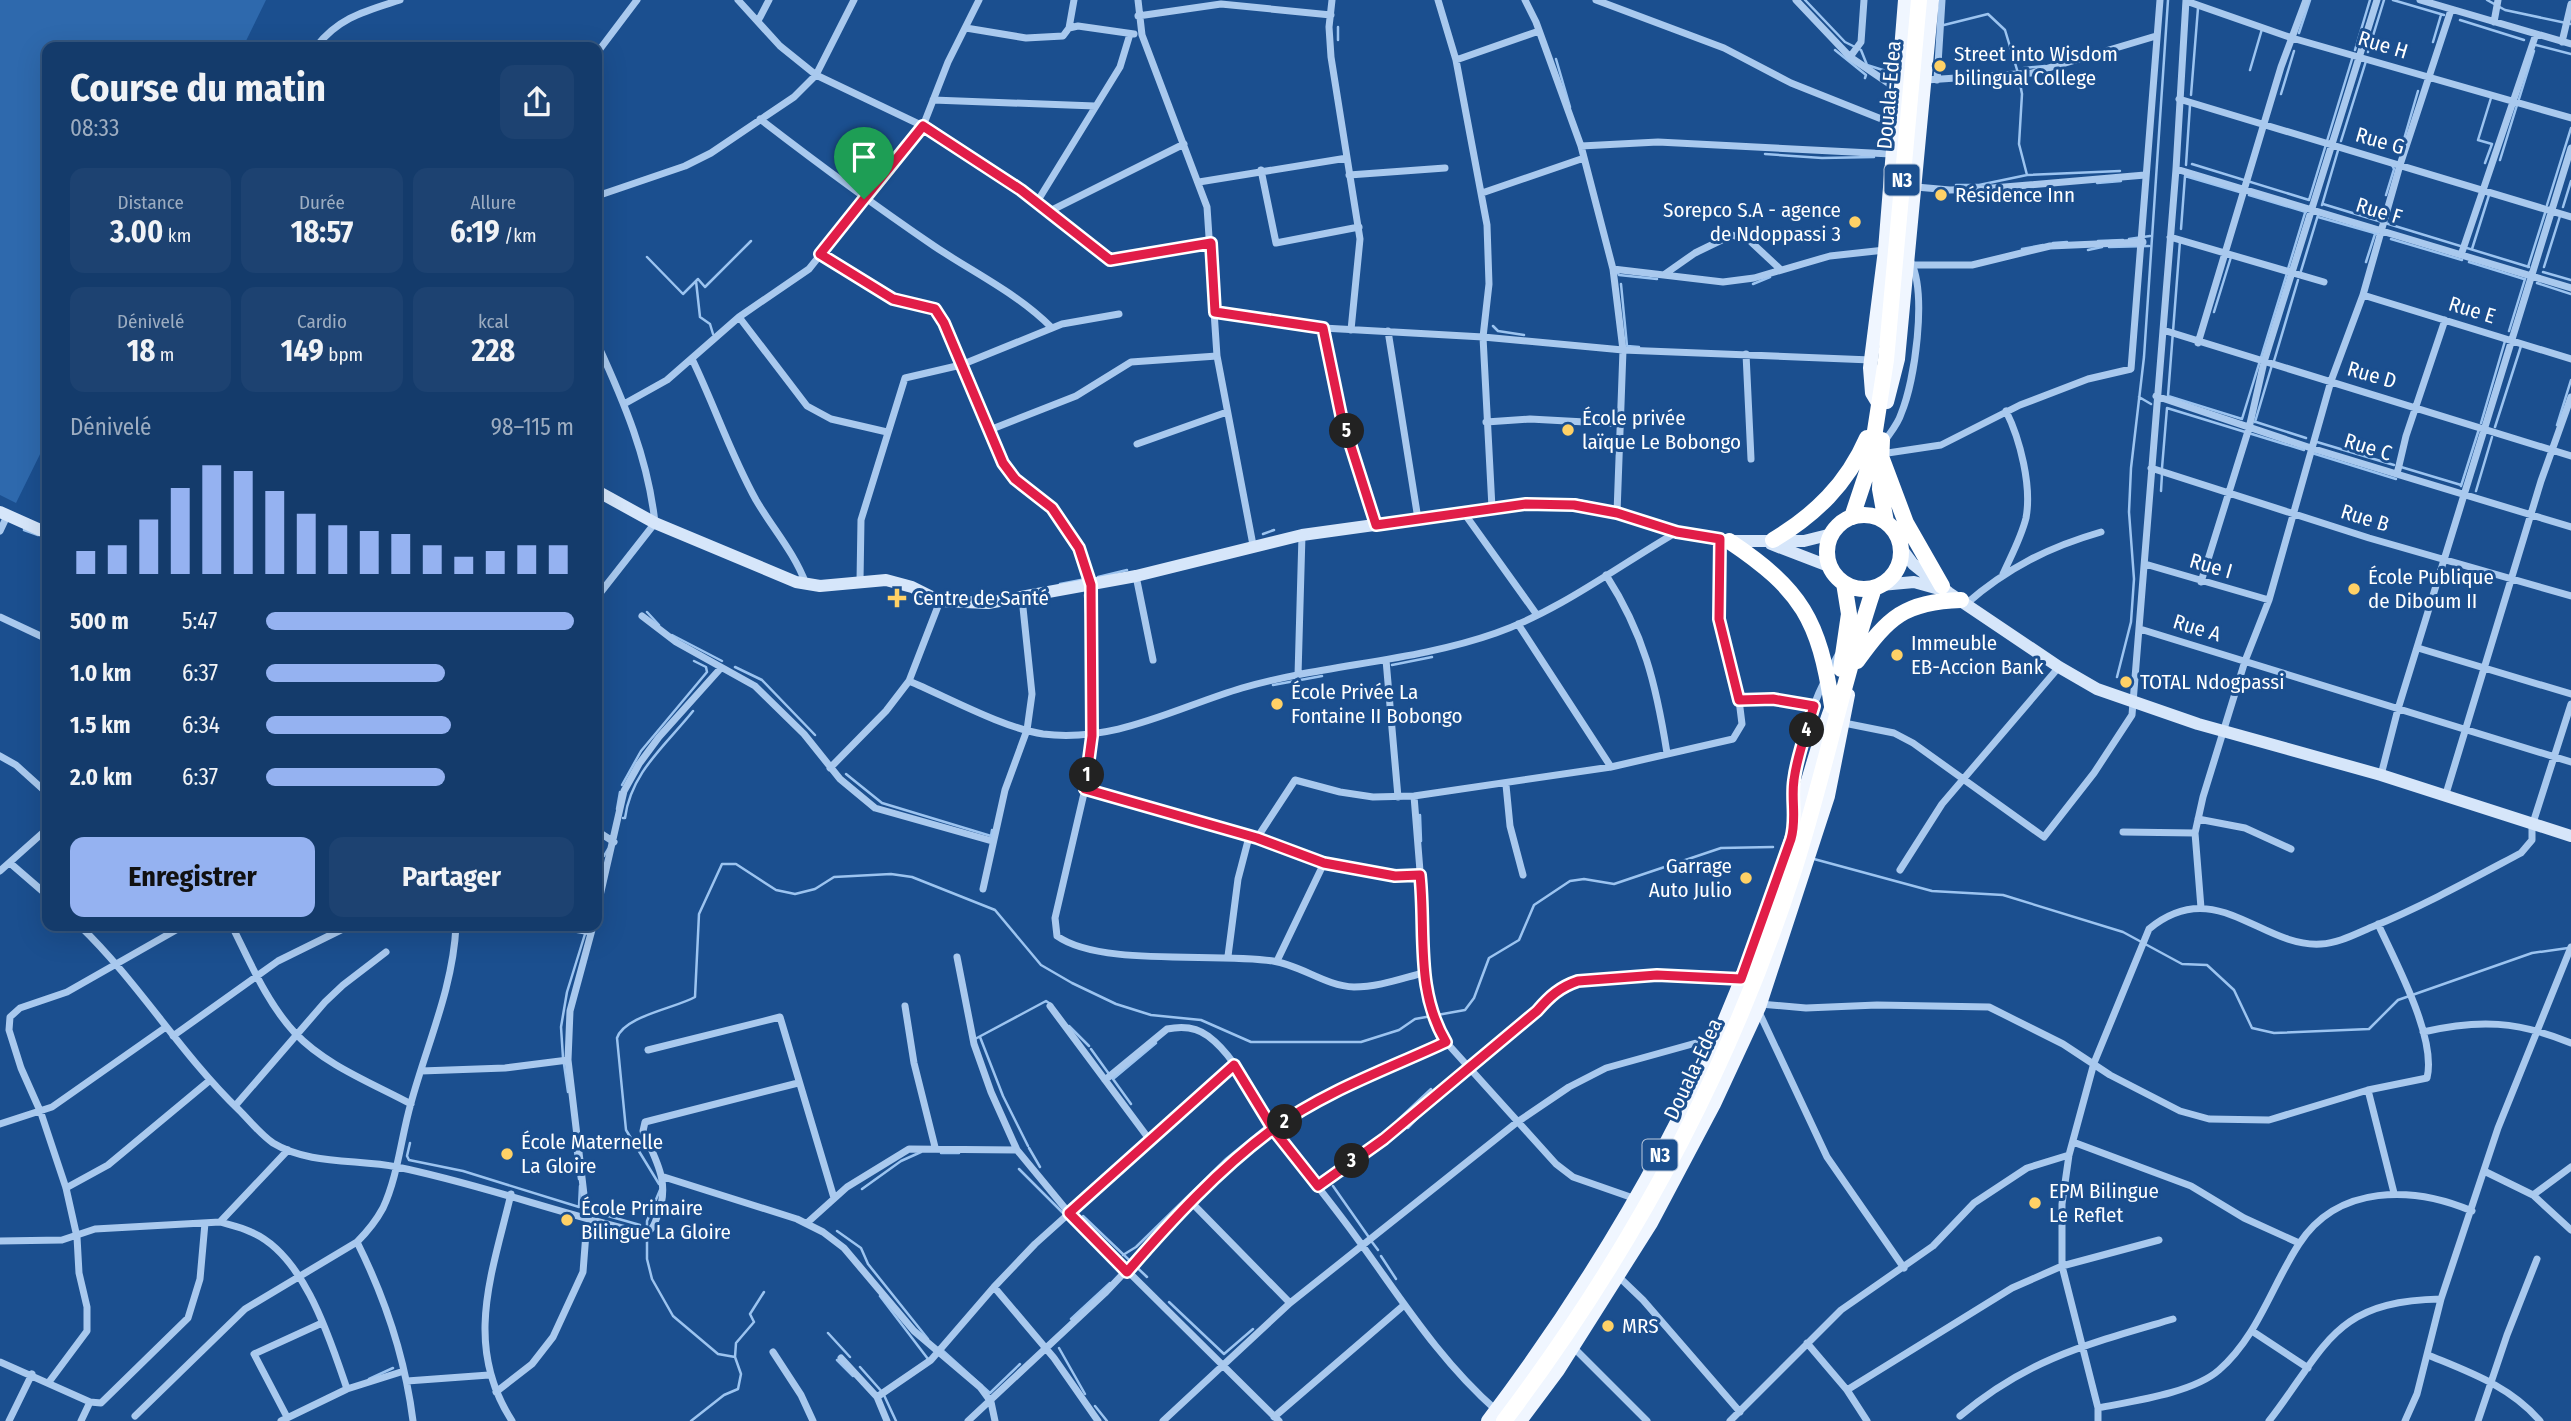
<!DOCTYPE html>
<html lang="fr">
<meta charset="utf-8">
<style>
body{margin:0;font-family:"Fira Sans Condensed",sans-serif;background:#1d4271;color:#f1f3f6;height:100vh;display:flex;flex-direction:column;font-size:26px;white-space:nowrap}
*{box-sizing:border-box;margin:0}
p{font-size:23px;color:#9dadc1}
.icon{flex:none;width:38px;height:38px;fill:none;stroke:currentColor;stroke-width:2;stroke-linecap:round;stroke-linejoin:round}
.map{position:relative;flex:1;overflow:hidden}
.sheet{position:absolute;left:42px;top:42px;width:560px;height:889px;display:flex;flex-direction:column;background:#143b6b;border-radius:14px;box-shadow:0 7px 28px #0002,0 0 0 2px #33557e}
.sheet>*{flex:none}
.pin{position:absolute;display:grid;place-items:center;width:60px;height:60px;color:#fff;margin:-72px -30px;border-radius:50% 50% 50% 0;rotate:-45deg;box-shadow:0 0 7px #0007}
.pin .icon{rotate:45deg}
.km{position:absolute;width:35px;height:35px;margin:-18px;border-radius:50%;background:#222;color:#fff;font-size:19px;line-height:35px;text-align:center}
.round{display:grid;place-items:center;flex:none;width:74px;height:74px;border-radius:14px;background:#1d4271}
.headline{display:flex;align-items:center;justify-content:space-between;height:119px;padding:0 28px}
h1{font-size:38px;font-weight:700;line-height:52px}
.stats{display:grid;grid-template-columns:repeat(3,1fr);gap:10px;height:119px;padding:7px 28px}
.stats div{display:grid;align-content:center;border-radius:14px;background:#1d4271;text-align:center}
.stats b{font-size:30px;font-weight:700}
.stats small{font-size:19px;font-weight:400}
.stats p{font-size:19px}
.chart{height:196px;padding:14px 28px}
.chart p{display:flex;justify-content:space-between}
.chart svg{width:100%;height:126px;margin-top:7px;stroke:#95b2f1;stroke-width:6}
.action{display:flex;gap:14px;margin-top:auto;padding:14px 28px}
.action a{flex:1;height:80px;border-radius:14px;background:#95b2f1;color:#111;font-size:28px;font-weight:700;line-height:80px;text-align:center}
.action a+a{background:#1d4271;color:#f1f3f6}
ul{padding:0 28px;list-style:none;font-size:23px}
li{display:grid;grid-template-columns:112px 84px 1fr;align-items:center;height:52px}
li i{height:18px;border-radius:9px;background:#95b2f1}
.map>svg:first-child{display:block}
</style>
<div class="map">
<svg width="2571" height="1421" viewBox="0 0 2571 1421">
<rect width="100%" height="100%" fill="#1b4f8f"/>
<path fill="#2e69ad" d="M0,0H266L243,47H47V440L16,503L0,495Z"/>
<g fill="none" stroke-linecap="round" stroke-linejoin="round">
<path stroke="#9cc4f0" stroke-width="2.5" d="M1805,0L1845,42L1861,50L1867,65L1886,71
M2393,0L2444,15
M2487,0L2505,10L2571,24
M2460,20L2524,40
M1944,25L1988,14L2005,30L2018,73
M1338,27V40
M2299,33L2310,0
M2433,42L2441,15
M2536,45L2571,54
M1835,50L1866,75L1865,78
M2355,50L2370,0
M2368,52L2384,0
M1556,59L1570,107
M2024,68L2045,66
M2250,70L2262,29
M2019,78L2022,94L2019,144L2027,175
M2281,94L2294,51
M2191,95L2198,8
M2519,99L2534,51
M2341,141L2366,61
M2402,146L2418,91
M1765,154L1822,158L1874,157
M2500,160L2517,105
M2485,163L2492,144L2478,140L2491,98
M2192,164L2309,200L2353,56
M2186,165L2190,105
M2185,176L2243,193
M2097,183L2121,181
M1956,185H1979L2027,175L2120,171
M2249,195L2306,212
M2386,195L2394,169L2392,165
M2323,204L2529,267
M2322,205L2339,147
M2547,205L2571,128
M2563,207L2571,181
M2318,217L2378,234
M2181,229L2185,176
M2129,239L2150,236
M2391,239L2462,260
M2098,241L2123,240
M2180,241L2168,396L2242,419L2287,273
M2053,243L2067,242
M2109,247L2149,246
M2022,249L2043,245
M2472,249L2489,195
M2088,250L2102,247
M647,257L683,294L696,281
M2366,262L2375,234
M2469,262L2524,279
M2528,267L2546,210
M2544,267L2560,216
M854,269L871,281
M2288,269L2305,213
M1617,271L1619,275L1657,279
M2301,271L2318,215
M2543,272L2571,280
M696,281L698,279L705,287L751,241
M696,281L700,317L710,324L713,334
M2537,283L2571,294
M1621,284L1627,346L1639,347
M1753,284L1770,277
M2214,312L2231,257
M1493,326L1498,331L1524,335
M2509,331L2525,279
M2274,361L2298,280
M2139,397L2151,404
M2255,422L2272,365
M2256,422L2306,438
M2481,423L2505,341
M2557,425L2571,380
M2495,427L2521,346
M2317,442L2394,465
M2312,453L2396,479
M2401,467L2461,485
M2162,468L2167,408L2304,450
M2461,486L2479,429
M2161,491L2162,474
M2476,491L2492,437
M24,530L38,535
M1263,534L1274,530
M1098,577L1127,570
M1060,584L1086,579
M1085,595L1088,641
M647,612L659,625
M672,635L722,661
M1392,665L1432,657
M735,667L762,680L815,735
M2117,677L2131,622L2134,579L2129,512L2131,468L2144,357L2168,0
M1273,685L1322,676
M846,774L882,803L991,836L992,830
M622,785L641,751L707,672L706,667L694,661
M617,809L620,792
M1420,815L1421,841
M623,818H625C631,772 666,745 693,711
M604,856L608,849
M1814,859L1932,891L2003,895L2123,932L2182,964L2207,965L2234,990L2252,1028L2274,1033L2369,1029L2398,1000L2532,953L2568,948
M597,883L602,860
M587,927V926
M1069,1026L1089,1046
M980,1037L1003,1096L1028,1146
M975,1039L1046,1001L1052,1005
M1091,1049L1109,1074
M563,1058L561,1027L567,992L585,934
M564,1064L568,1092
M1131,1104L1113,1079L1156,1043
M1399,1123L1398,1120L1431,1089
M1408,1128L1430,1105
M410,1143L407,1156L409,1160L463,1171L579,1207L580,1186
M1029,1148L1040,1167
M575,1151L579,1179
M941,1153H959
M1019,1169L1080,1230
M659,1184L626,1130L617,1038C624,1016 676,1008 695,997L699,914L722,864H736L776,890L795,894L815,889L834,877L891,874L912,877L995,910L1041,965L1072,983L1116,1004L1151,1015L1201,1020L1251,1042H1361L1399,1030L1415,1019L1465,1010L1474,998L1489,958L1519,940L1534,905L1570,881L1584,879L1614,884L1721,848L1773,847
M1333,1186L1368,1236
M862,1189L901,1161L921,1152
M660,1190L647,1221V1259L652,1279L673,1316L718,1354L735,1357
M587,1210L640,1225
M1083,1216L1147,1277
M837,1231L861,1248L868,1264L928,1339
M1372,1242L1378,1250
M1123,1255L1136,1247L1226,1159L1264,1128
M1381,1256L1396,1279
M880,1296L928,1359
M1169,1302L1224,1354L1253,1329
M1071,1319L1110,1283
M828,1333L850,1357
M1059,1348L1085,1394
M941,1349L990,1393L1020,1364
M837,1360L853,1376
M860,1367L883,1393L896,1421
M369,1379L393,1368
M1095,1406L1107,1421
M691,1421L724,1395L738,1389L741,1374L735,1357L736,1343L754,1322L750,1314L764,1292"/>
<path stroke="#a9c9ee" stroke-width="7" d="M738,0L780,46L816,75L923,126L1021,190L1103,256L1118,260L1211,243
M1138,0L1142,35L1207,207L1217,356L1253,545
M1332,0L1329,27L1331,57L1360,239L1351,330
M1438,0L1456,60L1487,225L1489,284L1483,337L1492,508
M1525,0L1536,22L1581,146L1613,269L1623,350L1617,513
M1596,0L1724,48L1791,83L1894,124
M1796,0L1850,57L1897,89
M2420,0L2571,44
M2186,1L2292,38L2571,118
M1138,16L1221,4L1331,15
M758,21L769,0
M2494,22L2498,0
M966,28L1026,38L1063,36L1069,28L1078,26L1134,34
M1069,28L1074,0
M2562,42L2571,4
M316,47C339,17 366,11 400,0
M597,53L637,0
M1850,57L1861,42L1864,0
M1456,60L1539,31
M1926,80L2032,73L2156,36
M1937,80L1942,0
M2179,99L2571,217
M933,100L1095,106
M760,119C817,163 874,205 934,246C974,273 1017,293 1052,328
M1581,146L1658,142L1891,154
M2176,169L2571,288
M1261,170L1276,243L1359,227
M1349,175L1445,168
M1199,182L1347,158
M1916,187L1950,190L1981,189L2145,175
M1482,193L1584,158
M597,196L685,166L711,153L794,97L816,75L854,0
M1037,202L1120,67L1130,34
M1050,211L1184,144
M2170,237L2324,282
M820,254L893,298L935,309L1003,462L1015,479L1052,508L1079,548L1091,585L1092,736L1085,789L1055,918L1057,936C1100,967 1216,952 1273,961C1301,965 1325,986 1354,987C1378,987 1400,979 1423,973L1422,896L1414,796
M2461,255L2536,34
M1913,265H1972L2050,246L2143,242
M1613,269L1723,282L1754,278L1830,256L1885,250
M1665,274L1695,253L1732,235L1750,241L1780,269
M2363,295L2571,359
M1215,312L1323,328L1483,337L1623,350L1871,360
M739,317L807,406L831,419L887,432
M1323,328L1341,415L1376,525
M2163,330L2571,456
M1388,331L1418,519
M597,343C624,402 648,458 655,523L597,597
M2198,343L2281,67L2306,0
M1746,354L1751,459
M693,361C715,407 731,455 756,500C773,529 794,552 806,584
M2156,396L2311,448L2571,527
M624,404L667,380L739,317L809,269L923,126L948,62L979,0
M1486,422L1530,419L1622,424
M987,431L1076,396L1131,362L1217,356
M1884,442C1890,433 1898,424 1901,414C1915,380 1927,295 1911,262
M1137,444L1227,412
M1881,454L1941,445L2020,405L2088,379L2131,369L2160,0
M2151,468L2369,538L2571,596
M2397,474L2406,436L2445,320
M1464,513L1537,615
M0,531L7,516
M1720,539L1719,619L1739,700
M2145,564L2269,600
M2003,574C2011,556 2021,538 2026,518C2032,486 2020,439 2006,411
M1606,575C1644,634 1656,684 1667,753
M1136,576L1153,660
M860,581L861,520L905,378L961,365L1062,324L1119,314
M2201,582L2249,428L2264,362L2377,0
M1966,604C2007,568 2049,547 2101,532
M642,616L676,642L755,686L804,734L840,779L875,808L992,841
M0,617L47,639
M1518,624L1611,767
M2140,629L2571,762
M2418,648L2571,694
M1386,660L1398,797
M1298,675L1302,535
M909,681C947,697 1003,728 1043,734C1115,743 1175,708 1242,688C1325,664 1414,662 1496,633C1561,610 1618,566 1677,532
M1844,723L1894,733L1913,743L2044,837L2094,773L2132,715L2176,169L2186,0
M0,756L16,765L47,793
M830,768L886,711L909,681L940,601
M2381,775L2398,709L2571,148
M1506,785L1510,826L1523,875
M1085,789L1257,838L1324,863L1395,876L1420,875
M2445,797L2541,481L2571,397
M1794,817C1787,768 1813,698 1838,655
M2198,819L2245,828L2291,849
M597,831L614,842
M2123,832L2195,833
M1257,838L1295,780L1340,792L1373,797L1414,796L1611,767L1733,739L1742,724L1739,700L1773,699L1814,706
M10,863L47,895
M1900,870L1942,804L2059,667
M0,871L47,829
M983,889L1005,790L1027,730L1032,694L1022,598
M2201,908L2195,833L2203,797L2245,661L2269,600L2331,381L2363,295L2400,165L2451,10
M597,909L624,791L639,764L659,737L720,669
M80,926C139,983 180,1053 239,1110C250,1121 261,1135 273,1143C309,1165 357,1159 397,1167C481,1184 560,1214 643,1233C652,1231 654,1226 657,1217C671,1184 657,1162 643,1131L645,1122L798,1083
M232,926C250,962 267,1003 295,1033C325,1065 372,1083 411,1104
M557,926L591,932
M1228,956L1238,879L1249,837
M957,957L974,1044L991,1092L1017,1150L1069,1213L1279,1421
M1277,961L1324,863
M1423,973L1429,1007L1446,1042
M1760,1004L1806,1008L1877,1005L1989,1007L2063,1044L2110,1075L2180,1111L2209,1119L2269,1120L2368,1090L2427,1078C2437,1038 2395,961 2378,924
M905,1006L914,1063L935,1147
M1050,1006L1149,1139
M1758,1010L1827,1157L1904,1268
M2423,1032C2479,1019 2518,1021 2571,1043
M173,1036L278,961L349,926
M648,1050L780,1017L834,1198
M421,1071L505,1068L568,1060
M1105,1080L1167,1029C1181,1026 1195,1026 1208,1036C1239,1059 1252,1100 1275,1131C1302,1168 1332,1203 1359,1241C1402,1300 1440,1361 1496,1410
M2368,1090L2394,1193
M235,1106L325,1002L343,985L386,952
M0,1124L52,1107L166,1027
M2073,1142L2191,1186L2244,1218L2299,1243
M2484,1171L2533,1195L2571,1230
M664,1177L797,1219L823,1232L844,1248L914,1331L980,1387L991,1402L995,1421
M1318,1186L1384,1139L1537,1011C1550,996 1560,987 1578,981L1657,975L1741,979
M66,1188L108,1165L209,1081
M511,1194C492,1274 463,1345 512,1421
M2533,1195L2571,1167
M1191,1202L1290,1303
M220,1222C230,1225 241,1227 251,1232C304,1254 330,1339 347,1389
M807,1223L847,1187L909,1149L1017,1150
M0,1241L62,1240L95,1229L220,1222L288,1150
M357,1242C386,1300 405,1357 413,1421
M1619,1277L1643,1300L1740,1412
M2252,1331L2308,1368
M1807,1343L1847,1390L1867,1421
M1573,1347L1647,1421
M773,1352L801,1395L813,1421
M2428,1355C2469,1372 2510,1386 2540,1421
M841,1358L877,1397L887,1421
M0,1362L90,1402L101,1403L188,1318L200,1279L205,1223
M407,1381L489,1375
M49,1382L87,1331V1307L79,1273L77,1237L66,1188L41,1113L21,1068L9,1030L10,1017L20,1008L67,992L183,926
M1847,1390L2012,1288L2062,1266L2159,1240
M496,1392L532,1364L553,1337L583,1272L587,1220L568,1060L570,1011L593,926
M877,1397L931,1360L994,1287
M2098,1408C2133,1401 2193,1393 2219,1370C2258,1336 2272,1285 2299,1244C2338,1184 2413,1186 2472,1211
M135,1416L245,1309L357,1242C367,1232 376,1221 383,1208C398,1176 401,1137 411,1103C427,1044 453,988 456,926
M1960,1416C2029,1358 2088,1344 2173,1319
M287,1417L254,1354L322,1323
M1274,1417L1403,1306
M9,1421L32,1374
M81,1421L90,1402
M281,1421L347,1389L404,1371
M968,1421L1105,1293L1191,1202L1273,1129L1344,1087L1446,1042L1556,1164L1573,1177L1636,1199
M1098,1421L1054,1358L994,1287L1035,1244L1234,1065
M1163,1421L1290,1303L1516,1123L1569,1087L1606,1068L1714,1038
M1730,1421L1841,1310L1933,1246L1974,1203L2027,1168L2069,1155
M2098,1421V1408L2062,1266V1204L2069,1155L2094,1063L2149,929C2216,874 2261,948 2321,944C2339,943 2355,934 2372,927C2423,906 2472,879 2521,853L2532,840V826L2571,704
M2269,1421C2327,1346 2333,1301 2441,1299
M2405,1421L2417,1394L2441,1299L2498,1128L2571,947
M2478,1421L2507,1335L2537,1259"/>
<path stroke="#d6e6fa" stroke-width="12" d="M597,491L655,523L796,582L820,586L886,580L912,587L940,601L988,603L1136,576L1302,535L1526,504H1574L1617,513L1677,532L1729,541H1804L1832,534
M0,512L47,533
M1771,544L1831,567
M1901,548L1913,564L1949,593L2059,667L2097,689L2198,724L2381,775L2571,836
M1881,585L1914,582L1939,589"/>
<path stroke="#f0f6ff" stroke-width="14" d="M1887,402L1898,359L1932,0
M1878,403L1872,393L1870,368L1885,250L1905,0
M1488,1421C1594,1280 1686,1127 1748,962C1762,923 1778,883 1790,843C1804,797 1815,751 1832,706
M1520,1421L1558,1370L1651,1223L1714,1104L1759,1007L1828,796L1848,695"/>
<path stroke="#fff" stroke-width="16" d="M1882,440L1880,489L1886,522
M1882,459L1906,523L1942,586
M1827 552a37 37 0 1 1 74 0a37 37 0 1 1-74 0Z
M1852,517L1870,463L1886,360L1919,0
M1773,540C1815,515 1847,484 1867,438
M1729,541C1802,590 1819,620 1832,706
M1857,661C1889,617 1904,602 1961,600
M1841,669L1849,614L1844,583
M1504,1421C1631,1253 1731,1068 1795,867C1824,775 1843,680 1874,588"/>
</g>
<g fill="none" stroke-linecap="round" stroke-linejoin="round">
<defs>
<path id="route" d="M864,199L820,254L893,299L935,309L944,323L1003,463L1015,479L1052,508L1079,548L1091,585L1092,736L1085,789L1257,838L1324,863L1395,876L1420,875C1426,933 1415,990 1446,1042C1388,1069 1325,1091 1273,1129C1219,1169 1171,1221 1127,1272L1069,1213L1234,1065L1273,1129L1318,1186L1384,1139L1537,1011C1550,996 1560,987 1578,981L1657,975L1741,979L1791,839C1797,819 1791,800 1794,780C1797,755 1807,730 1814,706L1773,699L1739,700L1719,619L1720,539L1677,532L1617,513L1574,505L1526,504L1376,525L1341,415L1323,328L1215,312L1211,243L1110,260L1021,190L923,126L864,199"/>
</defs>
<use href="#route" stroke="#fff" stroke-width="14"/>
<use href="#route" stroke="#e11d48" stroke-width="9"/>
</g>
<g fill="#ffd166" stroke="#1b4f8f" stroke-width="2.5">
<circle cx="1940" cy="66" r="7"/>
<circle cx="1941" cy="195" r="7"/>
<circle cx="1855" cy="222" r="7"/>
<circle cx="1568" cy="430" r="7"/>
<circle cx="2354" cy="589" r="7"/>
<path d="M893.5 587.5h7v7h7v7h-7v7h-7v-7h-7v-7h7z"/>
<circle cx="1897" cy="655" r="7"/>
<circle cx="2126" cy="682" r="7"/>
<circle cx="1277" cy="704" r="7"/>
<circle cx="1746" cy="878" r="7"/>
<circle cx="507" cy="1154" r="7"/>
<circle cx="2035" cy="1203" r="7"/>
<circle cx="567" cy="1220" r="7"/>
<circle cx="1608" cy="1326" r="7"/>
</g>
<g text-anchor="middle" stroke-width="6" stroke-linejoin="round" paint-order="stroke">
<g fill="#1b4f8f" stroke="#bbcadd" stroke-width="2">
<rect x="1884.5" y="164.5" width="35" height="31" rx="5"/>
<rect x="1642.5" y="1139.5" width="35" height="31" rx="5"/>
</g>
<g font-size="19" font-weight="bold" fill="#fff">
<text x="1902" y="187">N3</text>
<text x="1660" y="1162">N3</text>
</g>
<g font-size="21" fill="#fff" stroke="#1b4f8f">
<text transform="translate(2383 45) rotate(17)" y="7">Rue H</text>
<text transform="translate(1889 95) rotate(-85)" y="7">Douala-Edea</text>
<text transform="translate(2380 141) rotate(16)" y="7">Rue G</text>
<text transform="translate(2379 211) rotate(17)" y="7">Rue F</text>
<text transform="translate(2472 310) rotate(17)" y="7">Rue E</text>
<text transform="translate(2372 375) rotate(16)" y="7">Rue D</text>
<text transform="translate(2368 447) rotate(17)" y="7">Rue C</text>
<text transform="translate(2365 518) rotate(17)" y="7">Rue B</text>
<text transform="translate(2211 566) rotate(16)" y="7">Rue I</text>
<text transform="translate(2197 628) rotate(17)" y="7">Rue A</text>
<text transform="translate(1693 1069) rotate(-65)" y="7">Douala-Edea</text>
</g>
<g font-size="21" fill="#fff" stroke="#1b4f8f" text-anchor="start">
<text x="1954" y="61">Street into Wisdom<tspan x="1954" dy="24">bilingual College</tspan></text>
<text x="1955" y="202">Résidence Inn</text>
<text x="1841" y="217" text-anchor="end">Sorepco S.A - agence<tspan x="1841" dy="24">de Ndoppassi 3</tspan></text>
<text x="1582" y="425">École privée<tspan x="1582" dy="24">laïque Le Bobongo</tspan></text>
<text x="2368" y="584">École Publique<tspan x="2368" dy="24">de Diboum II</tspan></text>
<text x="913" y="605">Centre de Santé</text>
<text x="1911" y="650">Immeuble<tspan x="1911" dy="24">EB-Accion Bank</tspan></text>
<text x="2140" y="689">TOTAL Ndogpassi</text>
<text x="1291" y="699">École Privée La<tspan x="1291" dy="24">Fontaine II Bobongo</tspan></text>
<text x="1732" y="873" text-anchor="end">Garrage<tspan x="1732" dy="24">Auto Julio</tspan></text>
<text x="521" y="1149">École Maternelle<tspan x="521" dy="24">La Gloire</tspan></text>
<text x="2049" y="1198">EPM Bilingue<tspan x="2049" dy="24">Le Reflet</tspan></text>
<text x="581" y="1215">École Primaire<tspan x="581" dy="24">Bilingue La Gloire</tspan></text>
<text x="1622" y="1333">MRS</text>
</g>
</g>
</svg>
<div class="pin" style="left:864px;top:199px;background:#1e9e55"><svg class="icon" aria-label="arrive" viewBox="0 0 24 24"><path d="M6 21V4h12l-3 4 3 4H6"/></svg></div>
<b class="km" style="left:1087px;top:775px">1</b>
<b class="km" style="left:1285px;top:1122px">2</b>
<b class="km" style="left:1352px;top:1161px">3</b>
<b class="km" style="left:1807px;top:730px">4</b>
<b class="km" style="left:1347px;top:431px">5</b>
<section class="sheet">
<div class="headline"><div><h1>Course du matin</h1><p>08:33</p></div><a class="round"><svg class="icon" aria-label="share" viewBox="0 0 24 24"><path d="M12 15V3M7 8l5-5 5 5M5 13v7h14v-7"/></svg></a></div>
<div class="stats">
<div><p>Distance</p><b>3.00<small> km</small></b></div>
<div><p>Durée</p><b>18:57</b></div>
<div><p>Allure</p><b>6:19<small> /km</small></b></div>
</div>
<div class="stats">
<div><p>Dénivelé</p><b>18<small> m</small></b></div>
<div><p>Cardio</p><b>149<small> bpm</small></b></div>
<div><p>kcal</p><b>228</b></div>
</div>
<div class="chart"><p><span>Dénivelé</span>98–115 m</p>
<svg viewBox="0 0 160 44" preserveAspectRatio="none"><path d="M5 44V36M15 44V34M25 44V25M35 44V14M45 44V6M55 44V8M65 44V15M75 44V23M85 44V27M95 44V29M105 44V30M115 44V34M125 44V38M135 44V36M145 44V34M155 44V34"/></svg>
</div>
<ul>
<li><b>500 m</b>5:47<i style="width:100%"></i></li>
<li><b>1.0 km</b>6:37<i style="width:58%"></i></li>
<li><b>1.5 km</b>6:34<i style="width:60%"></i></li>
<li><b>2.0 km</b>6:37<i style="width:58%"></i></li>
</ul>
<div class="action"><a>Enregistrer</a><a>Partager</a></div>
</section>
</div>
